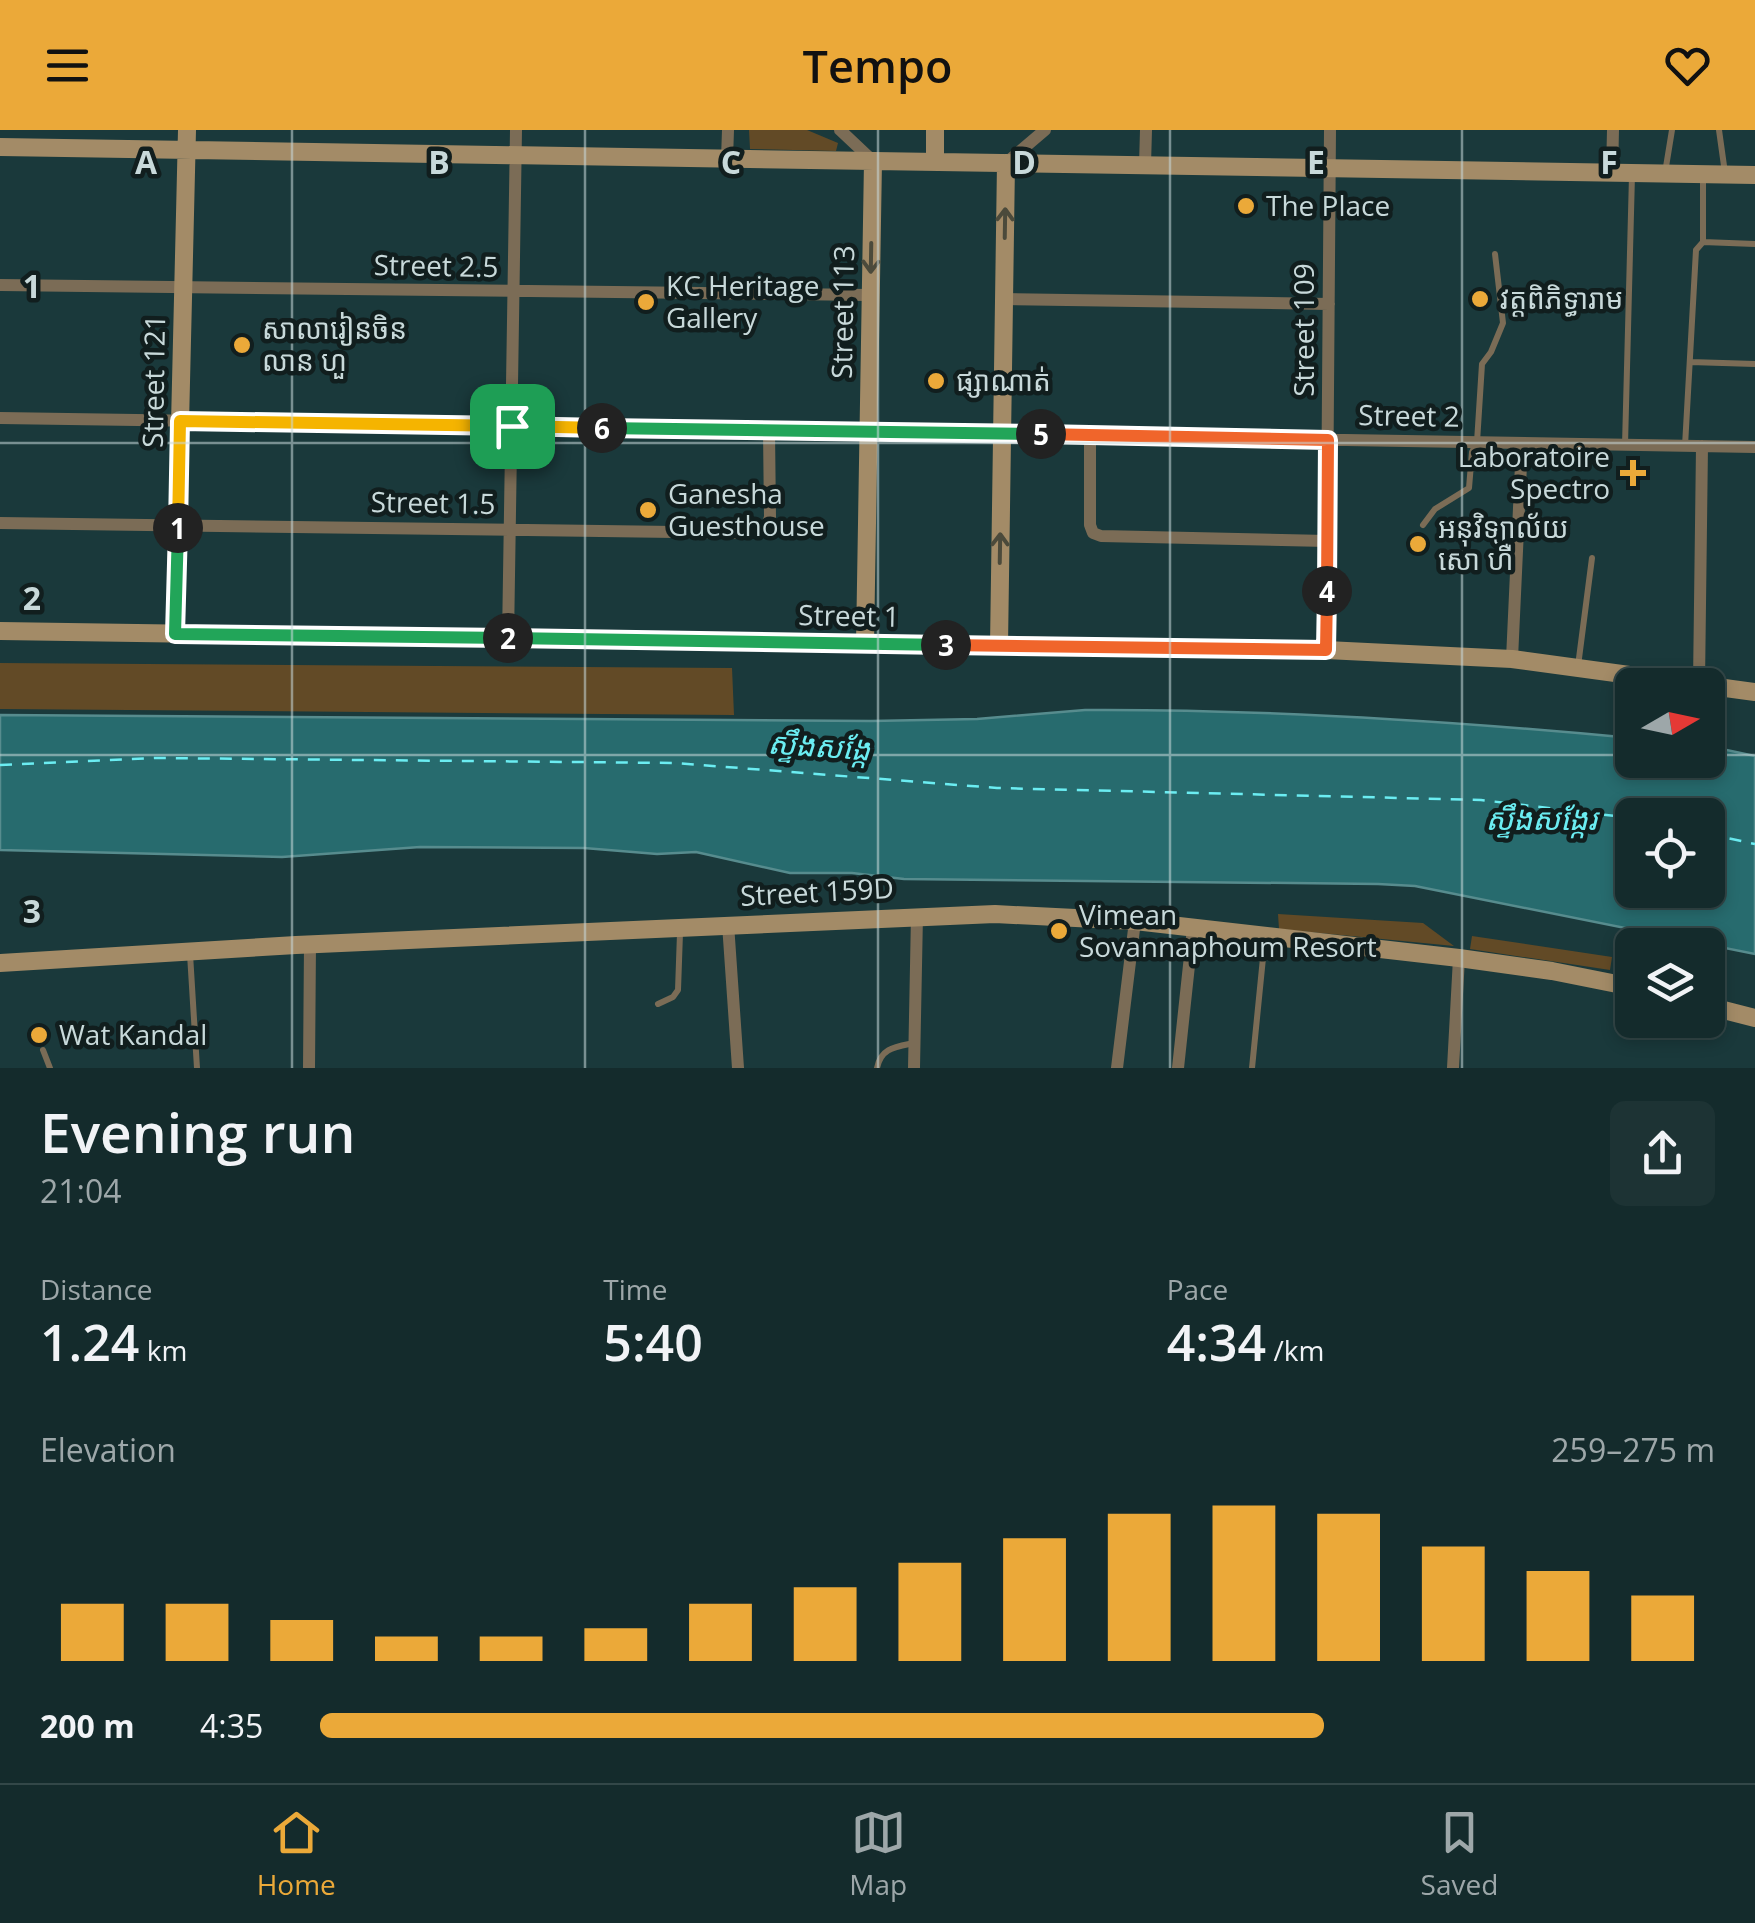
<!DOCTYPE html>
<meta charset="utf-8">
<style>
body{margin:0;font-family:"Open Sans","Noto Sans Khmer",sans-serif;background:#1d3334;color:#f1f3f6;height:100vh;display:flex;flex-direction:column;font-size:38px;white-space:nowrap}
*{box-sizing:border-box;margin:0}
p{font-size:32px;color:#9da7a9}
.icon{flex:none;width:55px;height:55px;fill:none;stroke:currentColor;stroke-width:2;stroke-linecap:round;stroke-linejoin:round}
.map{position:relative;height:938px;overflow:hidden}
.sheet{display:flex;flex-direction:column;background:#142b2c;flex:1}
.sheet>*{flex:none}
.needle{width:65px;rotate:81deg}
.controls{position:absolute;left:1615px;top:538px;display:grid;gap:20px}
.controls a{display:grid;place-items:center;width:110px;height:110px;border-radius:15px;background:#142b2c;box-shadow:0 5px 15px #0003,0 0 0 2px #334748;font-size:50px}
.pin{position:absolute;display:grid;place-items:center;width:85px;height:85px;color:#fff;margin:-42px;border-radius:20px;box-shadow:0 5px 15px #0006}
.km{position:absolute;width:50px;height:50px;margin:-25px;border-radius:50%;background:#222;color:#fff;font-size:28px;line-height:50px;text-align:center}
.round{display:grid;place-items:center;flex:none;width:105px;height:105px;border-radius:15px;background:#1d3334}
.head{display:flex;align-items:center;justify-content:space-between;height:170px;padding:0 40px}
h1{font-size:55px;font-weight:600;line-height:75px}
.metrics{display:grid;grid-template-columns:repeat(3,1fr);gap:15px;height:170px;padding:10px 40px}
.metrics div{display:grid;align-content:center}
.metrics b{font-size:50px;font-weight:600}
.metrics small{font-size:28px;font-weight:400}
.metrics p{font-size:28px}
.chart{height:280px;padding:20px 40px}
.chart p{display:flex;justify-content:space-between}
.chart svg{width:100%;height:180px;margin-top:10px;stroke:#eba939;stroke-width:6}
ul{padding:0 40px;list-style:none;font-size:32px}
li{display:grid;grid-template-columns:160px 120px 1fr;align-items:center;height:75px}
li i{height:25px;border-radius:12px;background:#eba939}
header{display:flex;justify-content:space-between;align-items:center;height:130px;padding:0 40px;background:#eba939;color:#111;font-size:45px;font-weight:600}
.dock{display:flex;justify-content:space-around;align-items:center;height:140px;border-top:2px solid #334748;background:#142b2c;font-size:28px;color:#9da7a9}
.dock a{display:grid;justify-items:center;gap:5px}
.dock .on{color:#eba939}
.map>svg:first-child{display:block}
</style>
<header><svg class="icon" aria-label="menu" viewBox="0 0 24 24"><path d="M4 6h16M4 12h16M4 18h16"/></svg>Tempo<svg class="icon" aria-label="heart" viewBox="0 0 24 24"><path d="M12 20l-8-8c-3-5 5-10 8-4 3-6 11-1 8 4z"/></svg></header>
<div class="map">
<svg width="1755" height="938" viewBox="0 0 1755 938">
<rect width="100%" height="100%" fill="#1a393b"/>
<path fill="#624a26" d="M749,0H807L838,13L836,21L750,19Z
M0,533L732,538L734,585L0,579Z
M1278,784L1423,793L1454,816L1279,799Z
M1472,806L1612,827L1610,840L1470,819Z"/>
<path fill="#276b6e" stroke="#578c8e" stroke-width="2.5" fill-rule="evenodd" d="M1085,580C1268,579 1451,591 1632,608V630H1708V616L1755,626V824L1415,756L1378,754L904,749L852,743H790L696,722L657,724L584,718L420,717L282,727L0,720V585L871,591L977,589ZM1632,685H1708V760H1632Z"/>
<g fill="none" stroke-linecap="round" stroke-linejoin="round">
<path stroke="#6bedf2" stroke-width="2.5" stroke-dasharray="12 10" stroke-linecap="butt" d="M0,635L156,628L675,633L997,658L1481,670L1632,688
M1708,704L1755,714"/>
<path stroke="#7b6c56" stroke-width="6" d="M1719,0L1725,43
M1665,43L1672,0
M1703,112V48
M1690,232L1755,234
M873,302L1001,304
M1625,315L1632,45
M1685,316L1696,120L1703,112L1755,114
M1423,395L1435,379L1469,358L1472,322L1477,312L1482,234L1491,222L1503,193L1495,124
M1578,536L1592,428
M190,824L197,938
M658,874L673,867L678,860L680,803
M43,920L50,938
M877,938C881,918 895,917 914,913
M1252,938L1265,808"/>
<path stroke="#7b6c56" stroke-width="12" d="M840,0L873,31
M727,29L728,0
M1006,33L1045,0
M1145,35L1146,0
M1612,43L1613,0
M0,155L871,165
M1004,169L1329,174
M0,288L868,301
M1002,304L1755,317
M1090,305V395L1093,403L1101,406L1327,411
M0,393L749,403L766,400L770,387L769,301
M508,509L516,0
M1326,520L1330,0
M1512,529L1522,313
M1699,553L1702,316
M728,794L738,938
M309,938L310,814
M914,938L917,785
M1117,938L1135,791
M1178,938L1193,798
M1453,938L1459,828"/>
<path stroke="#a38b67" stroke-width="18" d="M0,17L1755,45
M935,32V0
M0,501L1326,520L1512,529L1755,562
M175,504L187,0
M865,514L873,31
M999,516L1006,33
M0,833L296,815L995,784L1135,791L1459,828L1552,841L1632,857
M1708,876L1755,888"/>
</g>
<defs><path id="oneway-shaft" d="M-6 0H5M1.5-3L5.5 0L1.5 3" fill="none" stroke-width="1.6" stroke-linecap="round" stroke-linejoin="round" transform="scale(2.5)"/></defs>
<g stroke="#4b4a3b">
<use href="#oneway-shaft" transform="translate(1005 93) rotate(-89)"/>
<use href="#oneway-shaft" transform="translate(871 128) rotate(91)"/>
<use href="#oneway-shaft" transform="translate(1000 418) rotate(-89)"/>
</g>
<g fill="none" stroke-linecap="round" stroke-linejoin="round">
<defs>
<path id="split-1" d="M178,398L180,291L512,296"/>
<path id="split-2" d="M178,398L175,504L508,508"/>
<path id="split-3" d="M508,508L946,515"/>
<path id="split-4" d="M946,515L1326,520L1327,461"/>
<path id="split-5" d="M1041,304L1328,310L1327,461"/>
<path id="split-6" d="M602,298L1041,304"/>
<path id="split-7" d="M512,296L602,298"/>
</defs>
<use href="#split-1" stroke="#fff" stroke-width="20"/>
<use href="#split-2" stroke="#fff" stroke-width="20"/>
<use href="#split-3" stroke="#fff" stroke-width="20"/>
<use href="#split-4" stroke="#fff" stroke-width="20"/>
<use href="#split-5" stroke="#fff" stroke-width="20"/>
<use href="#split-6" stroke="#fff" stroke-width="20"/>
<use href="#split-7" stroke="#fff" stroke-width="20"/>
<use href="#split-1" stroke="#f5b400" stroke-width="12"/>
<use href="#split-2" stroke="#22a559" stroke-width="12"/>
<use href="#split-3" stroke="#22a559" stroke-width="12"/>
<use href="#split-4" stroke="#f0652b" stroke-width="12"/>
<use href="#split-5" stroke="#f0652b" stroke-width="12"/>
<use href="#split-6" stroke="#22a559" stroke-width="12"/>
<use href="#split-7" stroke="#f5b400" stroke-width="12"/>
</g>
<path fill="none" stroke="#c8d9da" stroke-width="2.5" stroke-opacity="0.55" d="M292,0V938M585,0V938M878,0V938M1170,0V938M1462,0V938M0,313H1755M0,625H1632M1708,625H1755"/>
<g fill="#eba939" stroke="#111e1e" stroke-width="4">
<circle cx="1246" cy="76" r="10"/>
<circle cx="1480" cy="169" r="10"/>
<circle cx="646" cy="172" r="10"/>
<circle cx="242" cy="215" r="10"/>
<circle cx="936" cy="251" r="10"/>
<path d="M1628 328h10v10h10v10h-10v10h-10v-10h-10v-10h10z"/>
<circle cx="648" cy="380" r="10"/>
<circle cx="1418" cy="414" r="10"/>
<circle cx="1059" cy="801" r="10"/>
<circle cx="39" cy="905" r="10"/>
</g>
<g text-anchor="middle" stroke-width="9" stroke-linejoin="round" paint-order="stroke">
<g font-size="28" fill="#c8d9da" stroke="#111e1e" text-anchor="start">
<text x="1266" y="86">The Place</text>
<text x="666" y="166">KC Heritage<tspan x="666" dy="32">Gallery</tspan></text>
<text x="1500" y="179">វត្តពិភិទ្ធារាម</text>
<text x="262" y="209">សាលារៀនចិន<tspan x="262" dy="32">លាន ហួ</tspan></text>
<text x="956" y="261">ផ្សាណាត់</text>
<text x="1610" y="337" text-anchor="end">Laboratoire<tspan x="1610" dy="32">Spectro</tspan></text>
<text x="668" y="374">Ganesha<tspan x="668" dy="32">Guesthouse</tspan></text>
<text x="1438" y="408">អនុវិទ្យាល័យ<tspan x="1438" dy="32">សោ ហឺ</tspan></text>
<text x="1079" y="795">Vimean<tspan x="1079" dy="32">Sovannaphoum Resort</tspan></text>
<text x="59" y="915">Wat Kandal</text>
</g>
<g font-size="28" fill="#c8d9da" stroke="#111e1e">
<text transform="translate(436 136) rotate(1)" y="10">Street 2.5</text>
<text transform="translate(843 182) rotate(-89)" y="10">Street 113</text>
<text transform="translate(1304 200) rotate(-90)" y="10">Street 109</text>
<text transform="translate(154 251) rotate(-89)" y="10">Street 121</text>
<text transform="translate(1409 286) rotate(1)" y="10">Street 2</text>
<text transform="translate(433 373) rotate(1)" y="10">Street 1.5</text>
<text transform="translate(849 486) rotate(1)" y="10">Street 1</text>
<text transform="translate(817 762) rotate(-3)" y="10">Street 159D</text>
</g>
<g font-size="30" font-style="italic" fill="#6bedf2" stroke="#111e1e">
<text transform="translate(819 617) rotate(4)" y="10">ស្ទឹងសង្កែ</text>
<text x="1541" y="700">ស្ទឹងសង្កែរ</text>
</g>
</g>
<g font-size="32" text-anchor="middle" font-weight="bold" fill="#c8d9da" stroke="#111e1e" stroke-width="9" stroke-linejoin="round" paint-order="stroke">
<text x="146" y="44">A</text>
<text x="439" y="44">B</text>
<text x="731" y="44">C</text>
<text x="1024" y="44">D</text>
<text x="1316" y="44">E</text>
<text x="1609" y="44">F</text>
<text x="32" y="168">1</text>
<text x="32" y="480">2</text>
<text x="32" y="793">3</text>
</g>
</svg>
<div class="controls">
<a><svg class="needle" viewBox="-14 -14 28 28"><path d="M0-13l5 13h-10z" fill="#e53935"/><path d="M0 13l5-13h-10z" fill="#9da7a9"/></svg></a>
<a><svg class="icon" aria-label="locate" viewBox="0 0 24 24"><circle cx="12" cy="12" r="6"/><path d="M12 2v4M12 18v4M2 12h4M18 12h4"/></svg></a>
<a><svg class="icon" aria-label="layers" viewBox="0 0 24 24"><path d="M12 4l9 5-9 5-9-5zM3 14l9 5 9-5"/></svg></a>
</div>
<div class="pin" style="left:512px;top:296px;background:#1e9e55"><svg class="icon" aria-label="arrive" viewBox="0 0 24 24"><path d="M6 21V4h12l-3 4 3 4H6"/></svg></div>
<b class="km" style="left:178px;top:398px">1</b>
<b class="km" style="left:508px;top:508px">2</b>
<b class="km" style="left:946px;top:515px">3</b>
<b class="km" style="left:1327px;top:461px">4</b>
<b class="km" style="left:1041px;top:304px">5</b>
<b class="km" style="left:602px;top:298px">6</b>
</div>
<section class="sheet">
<div class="head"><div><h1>Evening run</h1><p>21:04</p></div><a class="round"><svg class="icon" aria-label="share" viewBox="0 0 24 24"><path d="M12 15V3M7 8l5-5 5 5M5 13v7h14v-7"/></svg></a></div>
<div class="metrics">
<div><p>Distance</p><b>1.24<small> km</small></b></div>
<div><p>Time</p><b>5:40</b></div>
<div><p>Pace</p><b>4:34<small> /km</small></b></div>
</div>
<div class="chart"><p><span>Elevation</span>259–275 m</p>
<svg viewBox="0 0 160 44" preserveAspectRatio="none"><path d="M5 44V30M15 44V30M25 44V34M35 44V38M45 44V38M55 44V36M65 44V30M75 44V26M85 44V20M95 44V14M105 44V8M115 44V6M125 44V8M135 44V16M145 44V22M155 44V28"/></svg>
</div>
<ul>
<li><b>200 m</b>4:35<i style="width:72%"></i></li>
</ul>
</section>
<nav class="dock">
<a class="on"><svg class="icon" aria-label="home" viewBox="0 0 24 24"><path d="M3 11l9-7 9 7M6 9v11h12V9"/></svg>Home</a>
<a><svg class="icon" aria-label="map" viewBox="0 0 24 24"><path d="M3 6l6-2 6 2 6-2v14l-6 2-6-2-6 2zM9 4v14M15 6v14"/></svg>Map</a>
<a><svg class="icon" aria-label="saved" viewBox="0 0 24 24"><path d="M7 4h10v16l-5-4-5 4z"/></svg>Saved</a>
</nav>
